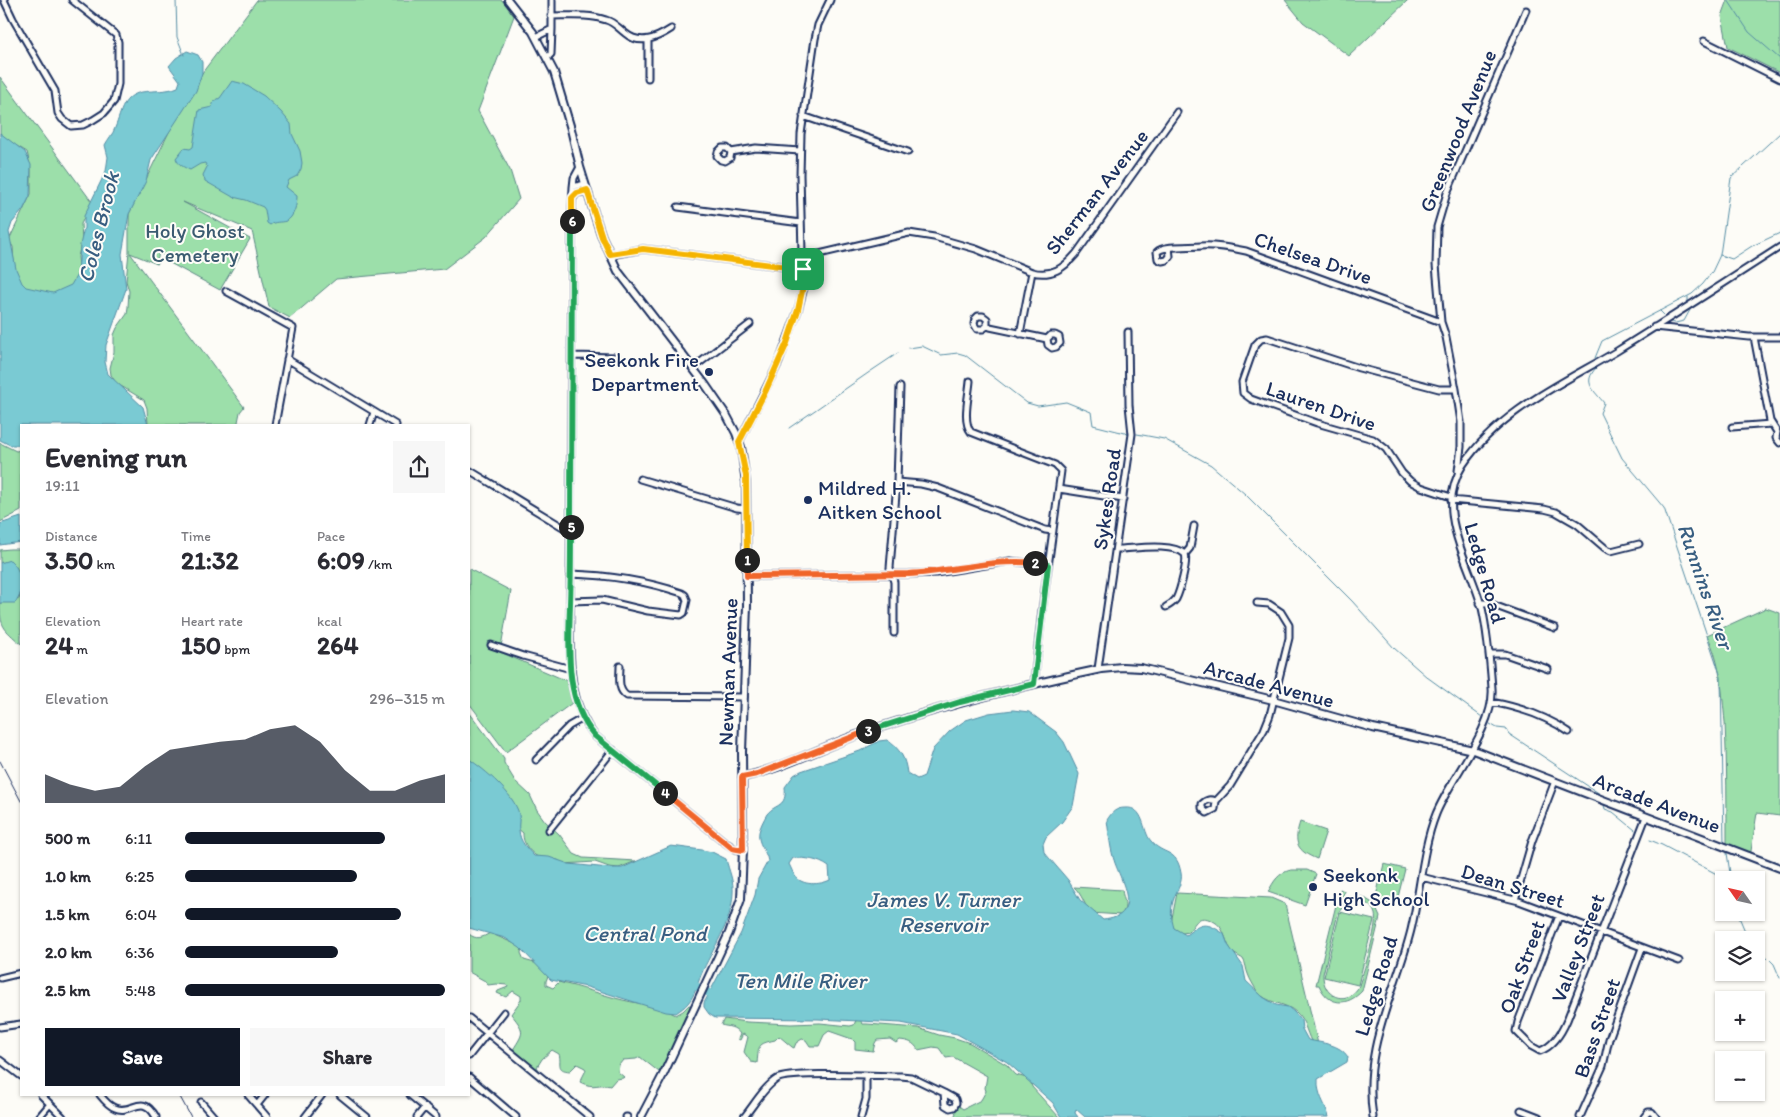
<!DOCTYPE html>
<meta charset="utf-8">
<style>
body{margin:0;font-family:Itim,sans-serif;background:#f7f7f7;color:#2b2b33;height:100vh;display:flex;flex-direction:column;font-size:19px;white-space:nowrap}
*{box-sizing:border-box;margin:0}
p{font-size:16px;color:#7c7c81}
.icon{flex:none;width:28px;height:28px;fill:none;stroke:currentColor;stroke-width:2;stroke-linecap:round;stroke-linejoin:round}
.map{position:relative;flex:1;overflow:hidden}
.drawer{position:absolute;left:20px;top:424px;width:450px;height:672px;display:flex;flex-direction:column;background:#fff;border-radius:0px;box-shadow:0 1px 4px #0004}
.drawer>*{flex:none}
.needle{width:32px;rotate:304deg}
.fabs{position:absolute;left:1715px;top:871px;display:grid;gap:10px}
.fabs a{display:grid;place-items:center;width:50px;height:50px;border-radius:0px;background:#fff;box-shadow:0 1px 4px #0004;font-size:25px}
.pin{position:absolute;display:grid;place-items:center;width:42px;height:42px;color:#fff;margin:-21px;border-radius:10px;box-shadow:0 2px 8px #0006}
.km{position:absolute;width:25px;height:25px;margin:-12px;border-radius:50%;background:#222;color:#fff;font-size:14px;line-height:25px;text-align:center}
.round{display:grid;place-items:center;flex:none;width:52px;height:52px;border-radius:0px;background:#f7f7f7}
.head{display:flex;align-items:center;justify-content:space-between;height:85px;padding:0 25px}
h1{font-size:28px;font-weight:700;line-height:38px}
.stats{display:grid;grid-template-columns:repeat(3,1fr);gap:8px;height:85px;padding:5px 25px}
.stats div{display:grid;align-content:center}
.stats b{font-size:25px;font-weight:700}
.stats small{font-size:14px;font-weight:400}
.stats p{font-size:14px}
.chart{height:140px;padding:10px 25px}
.chart p{display:flex;justify-content:space-between}
.chart svg{width:100%;height:90px;margin-top:5px;fill:#111827;opacity:.7}
.cta{display:flex;gap:10px;margin-top:auto;padding:10px 25px}
.cta a{flex:1;height:58px;border-radius:0px;background:#111827;color:#fff;font-size:20px;font-weight:700;line-height:58px;text-align:center}
.cta a+a{background:#f7f7f7;color:#2b2b33}
ul{padding:0 25px;list-style:none;font-size:16px}
li{display:grid;grid-template-columns:80px 60px 1fr;align-items:center;height:38px}
li i{height:12px;border-radius:6px;background:#111827}
.map>svg:first-child{display:block}
</style>
<div class="map">
<svg width="1780" height="1117" viewBox="0 0 1780 1117">
<rect width="100%" height="100%" fill="#fdfcf7"/>
<filter id="ink" filterUnits="userSpaceOnUse"><feTurbulence type="fractalNoise" baseFrequency=".02" numOctaves="2"/><feDisplacementMap in="SourceGraphic" scale="10" xChannelSelector="R" yChannelSelector="G"/><feConvolveMatrix kernelMatrix="1 2 1 2 8 2 1 2 1" color-interpolation-filters="sRGB"/></filter>
<g filter="url(#ink)">
<path fill="#9cdfaa" stroke="#5c8784" fill-rule="evenodd" d="M257,0H502L514,16L478,111L510,170L519,199L486,237L444,269L336,279L290,318L269,307L252,231L183,202L250,239L220,290L168,262L159,250L157,264L130,253L244,407L240,412L238,422L239,425H148L147,408L144,400L116,383L111,375L110,368L114,352V335L117,328L127,314L128,307L129,291L126,281L129,252V214L171,128L202,73Z
M1285,0H1408L1349,56L1303,22Z
M1728,0H1780V73L1728,47L1722,16Z
M0,77L92,202L81,224L82,240L78,257L80,274L75,287L54,297L22,287L14,266L13,247L9,240L31,194V169L27,152L0,136Z
M0,443L16,451L21,450V511L0,522Z
M10,549H21V581L20,576L2,562L0,563V550Z
M469,569L511,591L500,652L567,681L572,703L506,752L469,703Z
M21,592V644C3,628 0,627 0,603L19,599Z
M1766,608L1780,613V816L1757,813L1750,857L1727,849C1727,807 1727,765 1725,722C1722,692 1721,663 1707,635Z
M469,712L504,759V763L515,781L530,795L537,810L545,821L559,834L574,854L583,858L636,861L619,868L609,867L595,862L563,864L558,860C555,860 552,861 550,861C536,860 522,846 523,833L517,828L469,769Z
M1300,822L1326,831L1317,859C1297,851 1293,843 1300,822Z
M1384,864L1405,869L1396,905L1375,900Z
M1291,870H1307L1316,874L1305,905L1268,892C1274,881 1278,873 1291,870Z
M1074,887L1122,890C1123,900 1129,905 1121,915L1091,913C1084,905 1082,894 1074,887Z
M1340,889L1344,891L1342,901L1350,897H1363L1374,904L1380,917L1362,991C1347,1007 1328,1006 1319,985H1316ZM1354,900C1363,901 1372,904 1375,914C1378,926 1363,975 1358,988C1345,1007 1322,996 1323,974L1338,913L1346,903Z
M1177,893L1271,898L1285,904L1318,1044L1311,1041C1306,1031 1305,1021 1297,1013C1286,1002 1266,1004 1257,991C1254,986 1250,980 1248,974C1246,970 1246,963 1243,959C1239,956 1234,955 1231,950C1224,939 1225,927 1213,921C1197,913 1196,924 1188,932L1178,934L1172,926L1171,923Z
M1340,912L1374,920L1358,985L1324,977Z
M490,933L522,947L521,953L524,960L538,964L548,976L546,981V985L553,988L559,982L562,983C580,987 597,993 615,998C636,1004 656,1004 676,1015L683,1011L689,1005L694,1006L668,1069L664,1064L659,1072L640,1057L636,1059L623,1060L619,1065L618,1072L624,1077L623,1078L616,1079L610,1086C598,1082 595,1090 580,1082L586,1070L585,1068L577,1064L570,1071C555,1070 562,1063 559,1054L552,1050L542,1059L537,1067L542,1074L538,1075L511,1053C523,1033 527,1033 511,1014L521,1000V996L513,991L506,997L497,993L498,991L508,987L507,985L496,984L488,985L485,981L469,972V934C476,940 482,938 490,933Z
M724,1019L747,1022L791,1024L820,1023L850,1026L854,1025L856,1020H860L863,1024H867L918,1028L939,1035L955,1038L970,1043L1007,1065L1016,1075L1030,1079L1032,1087L1059,1117H954L956,1113L952,1108L956,1104L963,1109L981,1100L986,1091L985,1088L987,1076L953,1057L946,1058L939,1048L933,1047L918,1050C914,1042 908,1041 900,1040L896,1043L890,1039L877,1040L875,1043L873,1051L855,1049V1042L852,1039L829,1031L824,1035L819,1046H810L806,1040L802,1039L796,1043L794,1048L792,1047L779,1036L775,1040C757,1044 759,1045 757,1063L751,1062L744,1052L748,1037L743,1034L740,1040L738,1039L740,1034C735,1026 728,1027 721,1025Z"/>
<path fill="#7acad3" stroke="#548ca4" fill-rule="evenodd" d="M187,51L198,55L202,62V73L196,91L151,160L146,181L129,214L122,254L126,289L106,345L105,362L108,374L143,407L148,425H21V445H10L0,440V133L25,152L31,165L30,196L23,210L12,223L9,232L16,269L22,283L26,287L53,293L71,285L78,273L80,245L84,228V216L106,171L108,157L105,145C108,139 113,134 115,128C122,111 122,96 142,92C155,90 166,92 178,87L180,81L169,66L176,58Z
M232,81L244,84L264,96L281,112L291,124L292,134L300,151L302,163L301,169L297,176L289,180L286,187L297,196C297,204 294,218 286,221C280,223 275,221 270,225L267,223L265,210L263,207L246,200L233,197L205,181L203,175L207,167L205,163L200,164L190,170C184,167 178,165 176,158L184,148L190,149L193,147L199,110L212,107L214,101L220,98Z
M21,517V542L0,545V524Z
M10,560C22,570 26,591 15,603H0V563Z
M1013,710L1029,712L1056,732L1064,742L1079,774L1073,806L1062,822L1046,837L1043,844L1044,852L1068,880L1080,900L1103,920C1142,916 1123,885 1115,863C1110,849 1109,834 1107,820C1112,812 1116,808 1125,808C1145,806 1142,831 1151,841C1163,856 1177,848 1181,873C1183,882 1177,890 1174,898C1170,909 1171,918 1174,928L1186,935C1202,922 1207,922 1224,934L1228,945L1243,966L1246,981L1263,997L1276,1005L1288,1007L1294,1012L1301,1020L1302,1029L1308,1040C1322,1043 1340,1044 1348,1057L1347,1062L1318,1079C1317,1096 1325,1102 1329,1117H1085L1076,1109L1075,1113L1078,1117H1061L1053,1103L1007,1062L957,1034L901,1023L818,1019L715,1018L709,1014L704,1007V1003L741,933L755,895L758,879L768,861C766,850 757,844 759,832C760,827 764,819 767,814C776,803 787,808 785,787L794,775L801,771L860,751L879,741L887,740C900,749 905,757 907,773L917,779L924,776L933,749L950,731L966,720L989,713ZM793,858C806,858 818,859 829,867L830,880C820,885 802,886 795,876C793,873 791,868 789,864Z
M469,759C485,770 514,794 519,814C520,819 518,825 519,830C520,842 526,847 534,856L549,857L569,864L609,868H622L671,846L702,850L712,852L726,859C729,871 734,881 733,893C732,923 712,949 701,975C697,985 695,995 688,1003C685,1007 680,1010 676,1013L666,1012L587,987L551,980L520,948L505,938L469,928Z"/>
<g fill="none" stroke-linecap="round" stroke-linejoin="round">
<path stroke="#548ca4" stroke-width="1" d="M176,0L177,37L184,55
M1728,0L1749,32L1780,59
M1720,255L1732,259L1752,246L1780,233
M1688,297V302
M1660,311L1665,316
M1671,322L1675,323L1684,321L1690,310
M909,348L922,346L941,355L958,353L965,355L1027,403L1038,406L1066,402L1091,412L1093,425L1129,434
M1595,358L1602,341L1692,294L1703,284L1712,272L1720,255L1731,178L1780,133
M1596,368C1582,383 1594,390 1604,403L1600,413L1622,458L1664,508L1721,677L1724,842
M789,428C826,403 861,377 898,353
M1137,434L1164,439L1211,465L1245,494L1352,601L1394,648L1427,677L1482,717
M1490,724L1497,728L1506,729L1509,734L1606,798
M1604,805L1605,809L1613,812L1635,830
M1650,840L1662,845L1728,880
M1727,853L1731,880
M1737,912L1747,936L1751,940
M1756,946L1774,964L1780,978"/>
<path stroke="#7acad3" stroke-width="8" d="M690,983L717,997"/>
<defs>
<path id="minor" d="M4,0L13,19L55,91L58,113L62,119L71,126L83,125L93,120L104,113L114,101L118,84V42L116,35L72,0
M551,16C569,16 589,14 606,20C614,22 618,28 625,33C640,46 657,38 671,29
M536,37L552,29V0
M648,40V78
M1704,41L1780,79
M547,58L551,54L552,29
M803,116L908,152
M731,152L727,148H722L718,152L717,156L721,160L725,161L730,158L731,152L756,148L800,151
M585,184L573,187L572,206L570,637C570,672 572,708 595,736L726,843L735,849L743,850
M573,187L574,178L580,167
M573,198L577,193L587,191
M678,207L801,223
M1169,248L1170,256L1167,260L1162,261L1158,259L1157,252C1163,245 1190,247 1201,246C1216,245 1231,248 1246,251L1441,322
M610,255L643,249L660,251L803,269
M802,258L909,233L934,237L976,249L1032,272C1052,277 1064,268 1076,254L1177,112
M226,291L293,328L275,425
M987,326L983,329H977L974,324L975,319L978,316H983L987,319V326L990,327L1047,339L1051,335H1055L1059,337L1060,343L1056,347L1052,348L1048,345L1047,339
M1654,327L1749,337H1780
M1020,334L1032,272
M1754,337L1770,421L1777,432
M572,356L617,357
M287,359L396,425
M693,368L750,324
M970,381C969,395 962,422 971,432L1055,465L1061,471L1042,611L1034,683
M370,425L374,412
M1732,427L1771,424
M1777,432L1776,438L1780,443
M739,442L779,362L798,310L803,291L800,175L801,134L815,39L818,25L830,0
M469,470L571,532
M1458,471L1461,447V422L1456,389L1446,337L1441,322L1436,265L1437,227L1447,193L1526,10
M640,479L737,508L746,509
M897,482L921,484L938,488L1045,530L1053,531
M1059,489L1123,499
M1451,497L1421,487L1410,481L1402,473L1386,449L1373,439L1317,423L1251,399L1243,393L1242,382L1255,345L1261,339L1267,338L1359,368L1439,389H1456
M1451,500L1544,509L1556,512L1577,524L1605,548L1611,551L1639,544
M1116,549C1133,549 1171,542 1185,554
M747,576L909,574L936,573L1010,561L1048,565
M570,601L602,600L648,611L681,615L684,613L687,600L685,595L682,593C646,581 608,575 570,574
M1480,603H1488L1555,628
M1166,607C1170,605 1173,603 1176,599C1180,591 1188,562 1185,554L1190,548L1194,526
M894,633V582L890,568L897,482L900,387
M491,645L523,656L571,669
M1489,654H1505L1548,669
M620,666C620,677 617,690 627,696L744,697
M1098,669L1132,434L1129,405L1128,332
M1491,702C1518,707 1546,716 1569,732
M536,760L569,726L583,718
M1216,801C1210,799 1207,799 1202,804V808L1207,813L1215,809L1216,801L1230,786L1264,730L1270,715L1289,638V625L1281,612L1269,604L1257,603
M549,830L613,750
M1421,877L1519,901L1679,961
M1515,900L1532,841L1555,781
M1559,916L1518,1022L1516,1031L1531,1046L1540,1051C1554,1046 1562,1032 1567,1020L1646,817
M0,978L21,973
M469,1018L590,1117
M0,1027L21,1024
M469,1056L504,1012
M0,1060L21,1076
M469,1077L516,1117
M944,1093L955,1099L956,1103L954,1107L950,1108L945,1105Z
M41,1095L63,1117
M100,1095C104,1100 109,1106 115,1108C132,1115 142,1092 156,1117
M248,1095L267,1117
M340,1095L367,1117
M410,1095L436,1117
M201,1102L214,1117
M257,1105L265,1095
M1521,1110L1539,1117
M39,1117L50,1104
M305,1117L322,1095
M417,1117L425,1107
M626,1117H627
M744,1117C754,1105 764,1087 777,1079C790,1071 880,1076 901,1076L911,1077L944,1093
M861,1117L866,1099V1076
M1373,1117C1362,1048 1395,994 1411,930C1420,893 1422,849 1436,814C1451,777 1495,727 1492,688C1490,661 1488,634 1482,608C1470,562 1433,511 1463,465C1499,411 1563,383 1617,351C1672,317 1726,282 1780,247
M1580,1117L1603,1066L1609,1039L1642,948
M1644,1117L1648,1112H1652L1656,1117"/>
<path id="major" d="M508,0L533,32L554,72L571,129L580,167L596,219L602,237L618,271L705,384L727,416L736,433L741,447L746,482L747,605L742,752L743,850L741,899L729,933L664,1073L641,1117
M742,777C783,769 823,746 863,733C941,706 1020,686 1101,669L1122,667L1141,668L1273,700L1373,728L1473,750L1780,868"/>
</defs>
<use href="#minor" stroke="#1b2f5e" stroke-width="9"/>
<use href="#major" stroke="#1b2f5e" stroke-width="10"/>
<use href="#minor" stroke="#fdfcf7" stroke-width="5"/>
<use href="#major" stroke="#fdfcf7" stroke-width="6"/>
<path stroke="#1b2f5e" stroke-width="1" d="M0,761L21,801
M179,1095L191,1117"/>
</g>
</g>
<g fill="none" stroke-linecap="round" stroke-linejoin="round" filter="url(#ink)">
<defs>
<path id="split-1" d="M747,560L746,476L739,442L766,390L787,343L798,310L802,291L803,269"/>
<path id="split-2" d="M747,560V576L909,574C951,572 993,558 1035,563"/>
<path id="split-3" d="M868,731L960,702L1034,684L1048,565L1035,563"/>
<path id="split-4" d="M665,793L732,848L743,850L742,777L757,774L868,731"/>
<path id="split-5" d="M571,527C571,552 571,578 570,603C569,647 564,700 595,736L665,793"/>
<path id="split-6" d="M571,527L572,221"/>
<path id="split-7" d="M572,221V198L577,193L587,190L602,237L610,254L643,249L660,251L803,269"/>
</defs>
<use href="#split-1" stroke="#fff" stroke-width="10"/>
<use href="#split-2" stroke="#fff" stroke-width="10"/>
<use href="#split-3" stroke="#fff" stroke-width="10"/>
<use href="#split-4" stroke="#fff" stroke-width="10"/>
<use href="#split-5" stroke="#fff" stroke-width="10"/>
<use href="#split-6" stroke="#fff" stroke-width="10"/>
<use href="#split-7" stroke="#fff" stroke-width="10"/>
<use href="#split-1" stroke="#f5b400" stroke-width="6"/>
<use href="#split-2" stroke="#f0652b" stroke-width="6"/>
<use href="#split-3" stroke="#22a559" stroke-width="6"/>
<use href="#split-4" stroke="#f0652b" stroke-width="6"/>
<use href="#split-5" stroke="#22a559" stroke-width="6"/>
<use href="#split-6" stroke="#22a559" stroke-width="6"/>
<use href="#split-7" stroke="#f5b400" stroke-width="6"/>
</g>
<g fill="#1b2f5e" stroke="#fdfcf7" stroke-width="2">
<circle cx="709" cy="372" r="5"/>
<circle cx="808" cy="500" r="5"/>
<circle cx="1313" cy="887" r="5"/>
</g>
<g text-anchor="middle" stroke-width="4" stroke-linejoin="round" paint-order="stroke">
<g font-size="21" fill="#1b2f5e" stroke="#fdfcf7">
<text transform="translate(1458 131) rotate(-68)" y="7">Greenwood Avenue</text>
<text transform="translate(1097 192) rotate(-52)" y="7">Sherman Avenue</text>
<text transform="translate(1313 258) rotate(19)" y="7">Chelsea Drive</text>
<text transform="translate(1321 406) rotate(19)" y="7">Lauren Drive</text>
<text transform="translate(1107 499) rotate(-82)" y="7">Sykes Road</text>
<text transform="translate(1485 573) rotate(74)" y="7">Ledge Road</text>
<text transform="translate(728 672) rotate(-88)" y="7">Newman Avenue</text>
<text transform="translate(1269 684) rotate(15)" y="7">Arcade Avenue</text>
<text transform="translate(1657 803) rotate(21)" y="7">Arcade Avenue</text>
<text transform="translate(1513 886) rotate(17)" y="7">Dean Street</text>
<text transform="translate(1578 948) rotate(-69)" y="7">Valley Street</text>
<text transform="translate(1522 967) rotate(-70)" y="7">Oak Street</text>
<text transform="translate(1376 986) rotate(-73)" y="7">Ledge Road</text>
<text transform="translate(1597 1028) rotate(-71)" y="7">Bass Street</text>
</g>
<g font-size="21" fill="#3b5b71" stroke="#fdfcf7">
<text x="195" y="238">Holy Ghost<tspan x="195" dy="24">Cemetery</tspan></text>
</g>
<g font-size="21" fill="#1b2f5e" stroke="#fdfcf7" text-anchor="start">
<text x="699" y="367" text-anchor="end">Seekonk Fire<tspan x="699" dy="24">Department</tspan></text>
<text x="818" y="495">Mildred H.<tspan x="818" dy="24">Aitken School</tspan></text>
<text x="1323" y="882">Seekonk<tspan x="1323" dy="24">High School</tspan></text>
</g>
<g font-size="22" font-style="italic" fill="#385e81" stroke="#fdfcf7">
<text transform="translate(98 227) rotate(-76)" y="8">Coles Brook</text>
<text transform="translate(1706 586) rotate(71)" y="8">Runnins River</text>
<text x="943" y="907">James V. Turner<tspan x="943" dy="25">Reservoir</tspan></text>
<text x="645" y="941">Central Pond</text>
<text x="800" y="988">Ten Mile River</text>
</g>
</g>
</svg>
<div class="fabs">
<a><svg class="needle" viewBox="-14 -14 28 28"><path d="M0-13l5 13h-10z" fill="#e53935"/><path d="M0 13l5-13h-10z" fill="#7c7c81"/></svg></a>
<a><svg class="icon" aria-label="layers" viewBox="0 0 24 24"><path d="M12 4l9 5-9 5-9-5zM3 14l9 5 9-5"/></svg></a>
<a>+</a>
<a>−</a>
</div>
<div class="pin" style="left:803px;top:269px;background:#1e9e55"><svg class="icon" aria-label="arrive" viewBox="0 0 24 24"><path d="M6 21V4h12l-3 4 3 4H6"/></svg></div>
<b class="km" style="left:747px;top:560px">1</b>
<b class="km" style="left:1035px;top:563px">2</b>
<b class="km" style="left:868px;top:731px">3</b>
<b class="km" style="left:665px;top:793px">4</b>
<b class="km" style="left:571px;top:527px">5</b>
<b class="km" style="left:572px;top:221px">6</b>
<section class="drawer">
<div class="head"><div><h1>Evening run</h1><p>19:11</p></div><a class="round"><svg class="icon" aria-label="share" viewBox="0 0 24 24"><path d="M12 15V3M7 8l5-5 5 5M5 13v7h14v-7"/></svg></a></div>
<div class="stats">
<div><p>Distance</p><b>3.50<small> km</small></b></div>
<div><p>Time</p><b>21:32</b></div>
<div><p>Pace</p><b>6:09<small> /km</small></b></div>
</div>
<div class="stats">
<div><p>Elevation</p><b>24<small> m</small></b></div>
<div><p>Heart rate</p><b>150<small> bpm</small></b></div>
<div><p>kcal</p><b>264</b></div>
</div>
<div class="chart"><p><span>Elevation</span>296–315 m</p>
<svg viewBox="0 0 160 44" preserveAspectRatio="none"><path d="M0 44V30L10 35L20 38L30 36L40 26L50 18L60 16L70 14L80 13L90 8L100 6L110 14L120 28L130 38L140 38L150 33L160 30V44z"/></svg>
</div>
<ul>
<li><b>500 m</b>6:11<i style="width:77%"></i></li>
<li><b>1.0 km</b>6:25<i style="width:66%"></i></li>
<li><b>1.5 km</b>6:04<i style="width:83%"></i></li>
<li><b>2.0 km</b>6:36<i style="width:59%"></i></li>
<li><b>2.5 km</b>5:48<i style="width:100%"></i></li>
</ul>
<div class="cta"><a>Save</a><a>Share</a></div>
</section>
</div>
